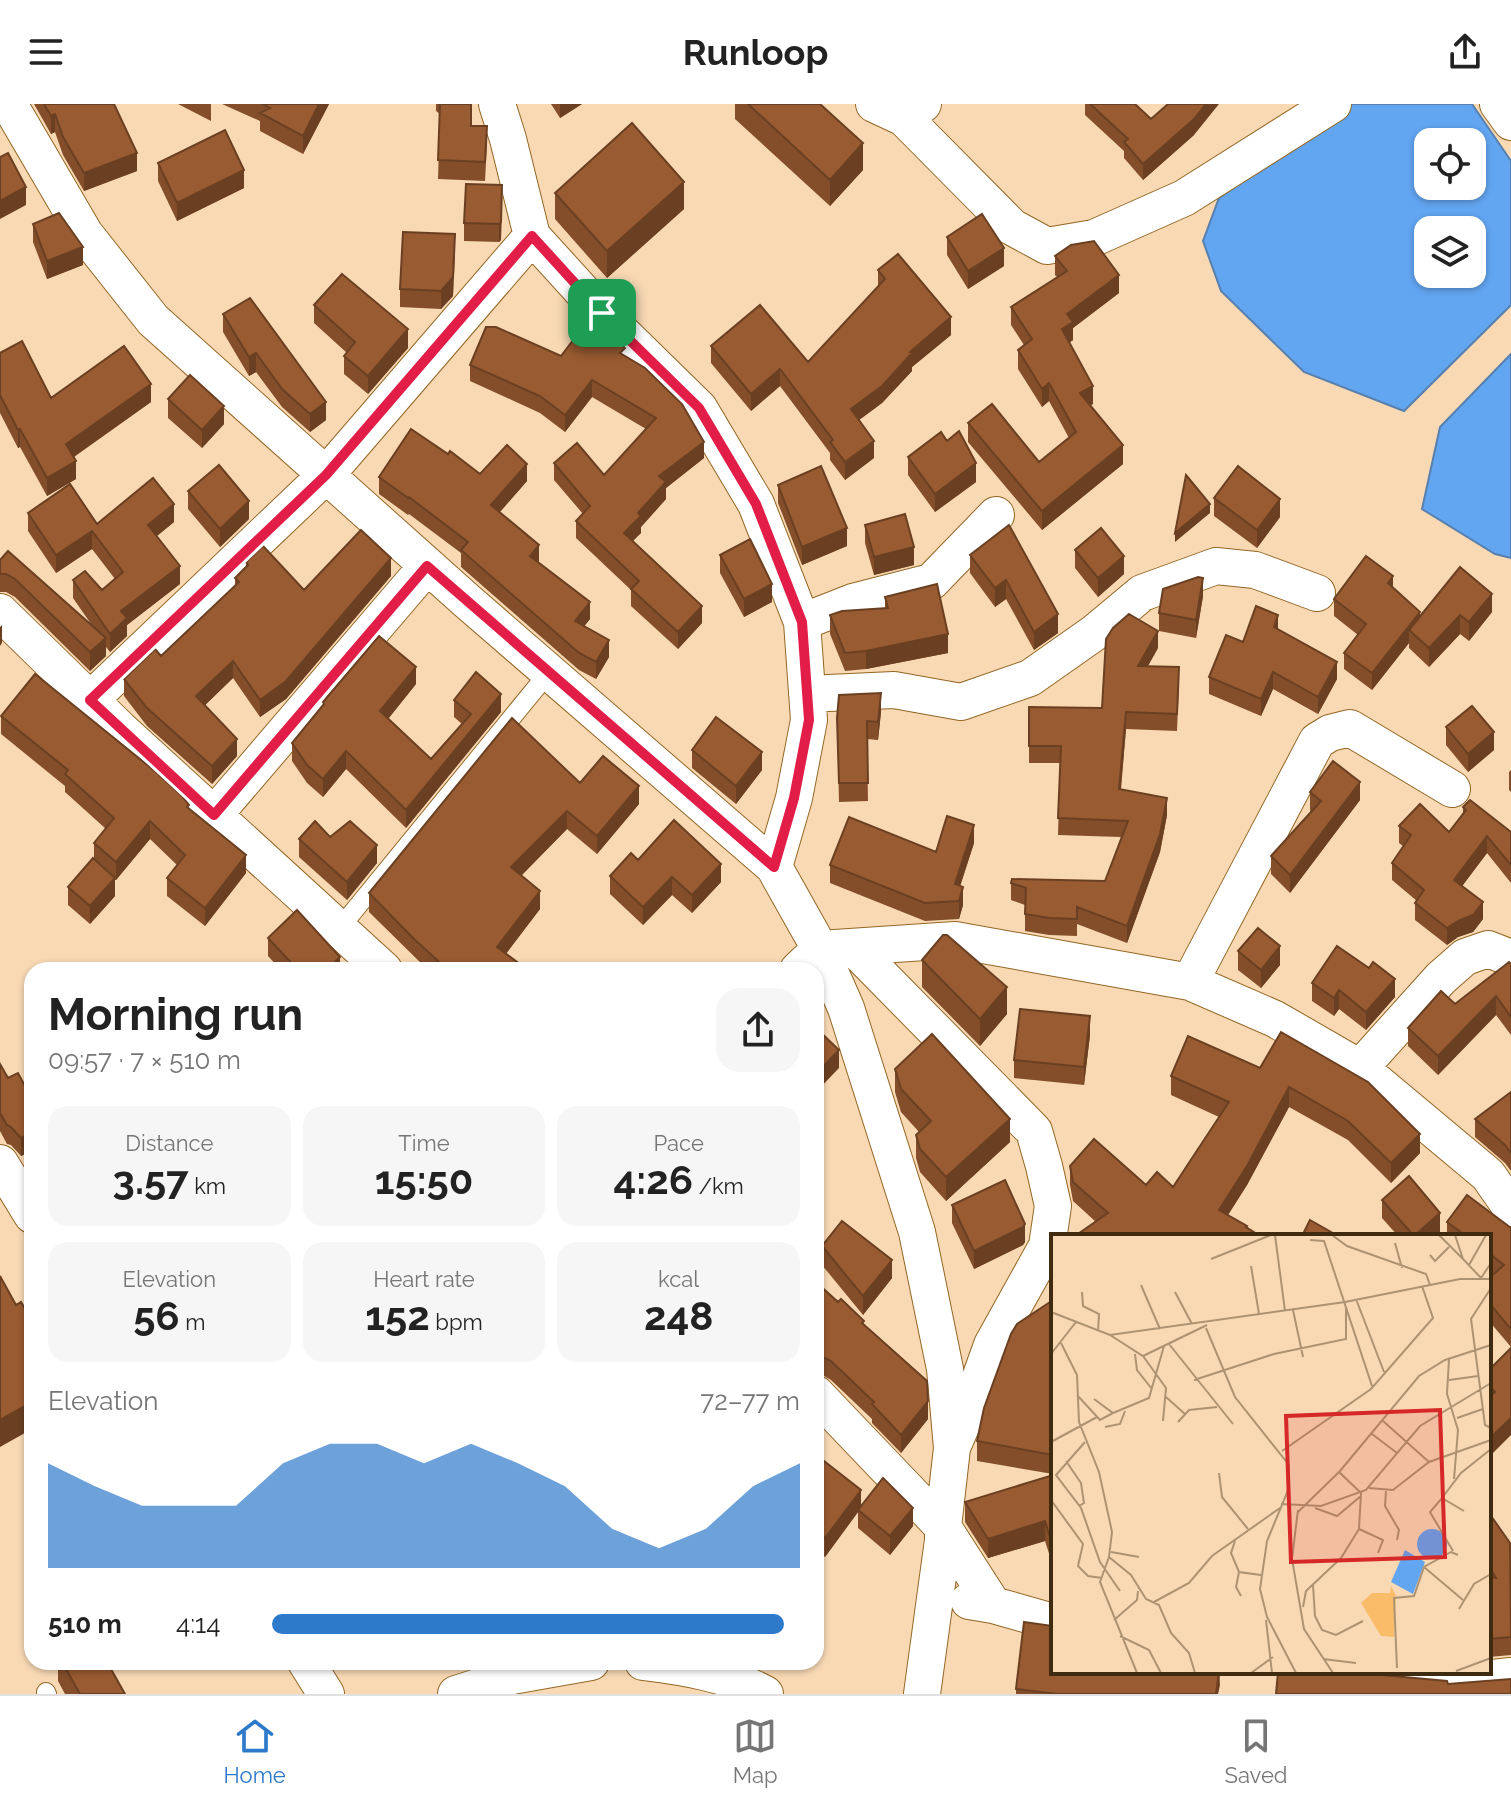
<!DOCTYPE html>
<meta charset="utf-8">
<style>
body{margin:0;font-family:Raleway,sans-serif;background:#f6f6f6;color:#222;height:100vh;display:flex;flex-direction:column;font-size:30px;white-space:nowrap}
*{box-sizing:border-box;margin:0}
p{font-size:26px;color:#767676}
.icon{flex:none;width:44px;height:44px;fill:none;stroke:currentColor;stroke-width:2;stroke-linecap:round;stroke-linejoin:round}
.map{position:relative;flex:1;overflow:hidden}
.drawer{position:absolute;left:24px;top:858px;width:800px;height:708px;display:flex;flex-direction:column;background:#fff;border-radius:24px;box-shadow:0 2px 6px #0004}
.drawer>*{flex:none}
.fabs{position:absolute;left:1414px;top:24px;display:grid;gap:16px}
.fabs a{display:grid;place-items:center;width:72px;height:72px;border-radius:16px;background:#fff;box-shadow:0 2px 6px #0004;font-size:40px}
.pin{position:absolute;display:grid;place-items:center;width:68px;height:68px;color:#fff;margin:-34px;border-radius:16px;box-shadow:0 4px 12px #0006}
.round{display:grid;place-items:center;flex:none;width:84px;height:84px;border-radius:24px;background:#f6f6f6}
.head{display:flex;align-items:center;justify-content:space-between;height:136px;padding:0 24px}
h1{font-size:44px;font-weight:700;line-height:60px}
.stats{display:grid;grid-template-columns:repeat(3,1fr);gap:12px;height:136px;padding:8px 24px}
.stats div{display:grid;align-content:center;border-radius:20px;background:#f6f6f6;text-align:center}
.stats b{font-size:40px;font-weight:700}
.stats small{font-size:22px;font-weight:400}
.stats p{font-size:22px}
.chart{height:224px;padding:16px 24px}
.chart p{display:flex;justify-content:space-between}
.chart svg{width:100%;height:144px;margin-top:8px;fill:#2e7aca;opacity:.7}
ul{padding:0 24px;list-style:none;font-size:26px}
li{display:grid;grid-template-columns:128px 96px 1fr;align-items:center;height:60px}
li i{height:20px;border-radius:10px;background:#2e7aca}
header{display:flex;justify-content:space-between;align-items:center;height:104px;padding:0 24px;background:#fff;font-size:36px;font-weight:700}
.dock{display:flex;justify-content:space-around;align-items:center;height:112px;border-top:2px solid #e0e0e0;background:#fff;font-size:22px;color:#767676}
.dock a{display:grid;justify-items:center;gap:4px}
.dock .current{color:#2e7aca}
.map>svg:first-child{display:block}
</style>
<header><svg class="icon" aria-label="menu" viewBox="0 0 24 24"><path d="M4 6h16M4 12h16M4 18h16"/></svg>Runloop<svg class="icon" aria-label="share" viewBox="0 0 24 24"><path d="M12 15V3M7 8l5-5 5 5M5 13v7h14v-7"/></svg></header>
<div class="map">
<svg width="1511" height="1590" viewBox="0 0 1511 1590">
<rect width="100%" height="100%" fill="#f8d9b4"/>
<path fill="#62a5f1" stroke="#5780ae" stroke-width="2" fill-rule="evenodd" d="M1351,0H1472L1511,57V201L1404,307L1304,268L1221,187L1203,137L1219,94ZM1428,38H1472V82H1428ZM1428,126H1472V170H1428Z
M1511,250V454L1495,450L1422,405L1440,323Z"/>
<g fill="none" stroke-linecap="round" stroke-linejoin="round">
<defs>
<path id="service" d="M339,825L549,568
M46,1588L47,1590"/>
<path id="minor" d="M9,0L85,130L153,216L467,497L774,763L820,845L846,904L917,1128L945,1265L952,1344L943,1423V1436L922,1590
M497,0L508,35L532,132L602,209L699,304L756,400L802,518L809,616L794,694L774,763
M874,0L904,14L923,0
M1498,0L1511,18
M904,14L1012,123L1047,142L1094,134L1184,94L1333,0
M0,508L120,625L384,866
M802,518L853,498L931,478L996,411
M807,590L894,586L961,598L1030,574L1094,529L1142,489L1216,462L1255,466L1317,489
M90,596L326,371L532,132
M214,711L427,462
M853,843L1034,1027L1044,1062L1053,1102L1047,1142L992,1241L972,1297L954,1339
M798,866L820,845L955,836L1190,878L1275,915L1360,964L1488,1071L1511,1104
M1190,878L1317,637L1330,629L1350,624L1452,685
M1360,964L1441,874L1465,853L1488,845L1511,854
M0,1059L32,1111
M816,1290L943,1423L993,1501
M969,1497L993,1501L1053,1518
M306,1558L326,1590
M643,1558C684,1563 728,1570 765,1590
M1385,1568L1475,1576L1511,1572
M456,1590L512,1572L591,1558"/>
</defs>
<use href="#service" stroke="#946624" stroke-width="20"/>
<use href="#minor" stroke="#946624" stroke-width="38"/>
<use href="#service" stroke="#fff" stroke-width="18"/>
<use href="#minor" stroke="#fff" stroke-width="36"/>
</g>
<path fill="#844e2a" d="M34,0H114L137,67L84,87L63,51L55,28L51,30Z
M178,0H211V17Z
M222,0H329L303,50L260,27V17Z
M436,0H471V22L487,40L485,77L438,75L440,10L436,7Z
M551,0H582L560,14Z
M735,0H820L863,66L830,102L735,15Z
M1085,0H1135L1151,15L1194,31L1143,76L1124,54V47L1085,11Z
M158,59L244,84L177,117L158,77Z
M555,89L684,105L607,174L555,115Z
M502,99L501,136L499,138L464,137V119Z
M33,120L83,161L47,175L33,138Z
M947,133L1004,162L968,185L947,151Z
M455,149L453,192L441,205L400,203V185Z
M1055,152L1119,189L1073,224V236L1069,239L1093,300L1090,301L1123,360L1042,426L968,338V319L1039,358L1069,334L1049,297L1042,303L1018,265V246L1024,241L1011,221V203L1057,173L1055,171Z
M878,166L951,231L912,263V267L882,299L859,316L874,354L845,376L830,356V349L780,282L751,307L711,259V242L808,258L878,182Z
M314,201L408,244L368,290L344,270V252L347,249L314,219Z
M223,210L326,316L310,328L282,303L256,268L249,272L223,228Z
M580,240L625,252L704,354L666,384V395L641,423V429L632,437L702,519L678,545L631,502V486L576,434V417L583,410L554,376V359L604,371L646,325L592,293L565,328L540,309L470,277V261L561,252Z
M0,249L51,294L151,298L74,353L76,375L47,392L20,343L18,344L0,309Z
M168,295L224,320L202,344L168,314Z
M908,353L976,378L935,408L908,371Z
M480,370L527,377L500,408L539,459L590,515L584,522L609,553L596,575L579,566L461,463V449L409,410L408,411L379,390V373Z
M778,381L847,442L802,461L778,399Z
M188,387L249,415L220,443L188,405Z
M1214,394L1280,413L1257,444L1214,412Z
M28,409L97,420L174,418L157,432L180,480L127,521V532L110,548L106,543V552L90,567L15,493L6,488H0V456L91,520L73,494V476L102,486L115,475L92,445L56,469L28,427Z
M865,421L914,461L874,471L865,439Z
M1009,421L1058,529L1034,546L1006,495L995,503L970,469V451Z
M1075,446L1124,470L1098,493L1075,464Z
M720,451L772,498L744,513L720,469Z
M246,458L304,486L391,472L286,595L260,613L233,574L205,601L237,652L212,680L147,622L124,592V575L161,552L235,482V474L246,462Z
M1393,484L1420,512L1492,508L1469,537L1460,530L1429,563L1409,544V539L1372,586L1344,565V549L1358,531L1334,512V495Z
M1203,492L1196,534L1159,527V509Z
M885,493L948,549L866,565L845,567L830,530V511L885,504Z
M1278,525L1337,575L1318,610L1273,585L1261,612L1209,590V573L1243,538Z
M1158,544L1148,562L1179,580L1177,627L1126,625L1121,686L1167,711L1160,748L1127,839L1077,820V832L1049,831L1025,827V801L1011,796V779L1105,777L1121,733L1058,731L1060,659H1029V603L1102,604Z
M416,580L388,615L431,655L462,620L454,613V596L501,608L406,724L346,665L323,693L307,679L292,657V639L323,602V598Z
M881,608L878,636L867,635L868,697L839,698L837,614Z
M1,612L189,705L246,769L205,822L167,792V774L177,761L150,735L116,776H115V792L90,820L68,801V783L94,755V739L106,725L65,688V682L1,630Z
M1446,623L1494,646L1468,668L1446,641Z
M692,646L762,666L736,700L692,664Z
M1511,666V688L1509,686V668Z
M580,679L639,700L597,750L567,725L521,772L540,805L506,850L528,866H428L369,808V789Z
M1310,688L1360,696L1290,789L1271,770V752L1311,708L1310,706Z
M1463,703L1511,728V779L1487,749L1462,782L1483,815L1473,828L1458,833L1447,841L1415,816V799L1417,797L1392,776V759L1403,742L1399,739V722L1449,728L1463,709Z
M330,733L377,759L347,796L299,753V735Z
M974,739L960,782L963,801L959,815L925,817L830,779V761L936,748Z
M638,756L721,778L692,809L672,791L643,821L610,790V772Z
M268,834L340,866H281L268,852Z
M1238,847L1280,861L1261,884L1238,866Z
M922,856L1007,910L980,942L922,883Z
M1511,860V931L1496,911L1438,971L1408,942V924L1455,900Z
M1369,864L1395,893L1366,926L1339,905L1334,912L1312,897V879Z
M1090,931L1084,981L1014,974V956Z
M1188,932L1420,1049L1391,1079L1348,1036L1289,1003L1247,1081L1228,1111L1247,1124L1096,1118L1073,1097L1070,1081V1062L1146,1081L1173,1083L1219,1013L1171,991V972Z
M0,960L8,974L32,995V1060L25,1050L21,1052L11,1041L7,1040L0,1027Z
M895,965L1010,1038L946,1097L920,1068L916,1054V1031L919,1028L901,1008L895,988Z
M1511,988V1067L1505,1059L1475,1033V1015Z
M1382,1096L1440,1128L1435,1132H1398L1382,1114Z
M952,1101L1025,1138L1023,1141L974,1165L952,1119Z
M1447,1118L1511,1124V1243L1489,1217V1174L1493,1170L1489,1167V1132H1447Z
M822,1142L892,1174L863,1211L822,1161Z
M816,1178L864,1220L928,1315L901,1349L872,1319V1315L831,1276L821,1270H816Z
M1053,1196V1370L977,1357V1337Z
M1511,1244L1489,1353V1266Z
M816,1367L861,1402L913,1422L890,1451L858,1424V1408L825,1453L816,1446Z
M1053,1371V1462L1045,1437L988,1454L965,1418V1398Z
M1489,1409L1511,1464V1551L1489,1553Z
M58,1558H109L108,1559L125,1590H65L58,1577Z
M1220,1568L1218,1590H1016V1585Z"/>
<path fill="#6b4022" d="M319,0H329L303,50V32Z
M560,0H582L560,14Z
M1206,0H1219L1194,31L1143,76V60Z
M55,10V28L51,30V12Z
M863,39V66L830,102V76Z
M137,49V67L84,87V69Z
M244,66V84L177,117V99Z
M684,78V105L607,174V147Z
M502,81L501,136L499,138V120Z
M26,83V101L0,115V97Z
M455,130L453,192L441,205V187Z
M83,143V161L47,175V157Z
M1004,144V162L968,185V167Z
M1119,171V189L1073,224V236L1062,243V225L1067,210Z
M951,213V231L912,263V267L882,299L851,322V305L910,248Z
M408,225V244L368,290V272Z
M256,249V268L249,272V253Z
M780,265V282L751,307V290Z
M592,276V293L565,328V311Z
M1049,279V297L1042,303V285Z
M151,280V298L66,358V340Z
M1093,282V300L1080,307V289Z
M326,298V316L310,328V310Z
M224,302V320L202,344V326Z
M20,325V343L18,344V326Z
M874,337V354L845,376V358Z
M704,338V354L666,384V395L641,423V429L624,446V429L638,409L659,372Z
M1123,341V360L1042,426V407Z
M76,357V375L47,392V374Z
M976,359V378L935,408V390Z
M527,360V377L491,418V401Z
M1280,395V413L1257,444V426Z
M249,397V415L220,443V425Z
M174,400V418L148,439V421Z
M1210,400V409L1175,438V429Z
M847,424V442L802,461V443Z
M92,427V445L56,469V451Z
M539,441V458L530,452Z
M914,443V461L874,471V453Z
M1124,452V470L1098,493V474Z
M391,454V472L286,595L260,613V596Z
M180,462V480L127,521V532L110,548V530L121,507Z
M1393,472V489L1388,479Z
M1203,474V492L1196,534V516Z
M1006,476V495L995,503V484Z
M772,480V498L744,513V495Z
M1492,490V508L1469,537V518Z
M590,498V515L575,534V517Z
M702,502V519L678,545V528Z
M1420,508V525L1409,526V539L1372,586V569Z
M1058,510V529L1034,546V528Z
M1278,511V528L1274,523Z
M1460,511V530L1429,563V544Z
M2,521V539L0,542V523Z
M1158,527V544L1138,579V562Z
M948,530V549L866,565V547Z
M106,534V552L90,567V548Z
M609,536V553L596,575V558Z
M233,557V574L196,610V592Z
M1337,558V575L1318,610V593Z
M416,563V580L380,625V607Z
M1273,568V585L1261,612V595Z
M881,589V608L878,636V618Z
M501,590V608L406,724V706Z
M1126,608V625L1119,702V685Z
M1494,628V646L1468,668V650Z
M237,635V652L212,680V662Z
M346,647V665L323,693V675Z
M762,648V666L736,700V682Z
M1360,678V696L1290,789V771Z
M639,682V700L597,750V732Z
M1167,694V711L1160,748L1127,839V822Z
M567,707V725L511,782V763Z
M150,717V735L116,776V758Z
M974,721V739L955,798V780Z
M1487,732V749L1454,793V776Z
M377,741V759L347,796V778Z
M246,751V769L205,822V804Z
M721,760V778L692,809V791Z
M672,773V791L643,821V803Z
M115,774V792L90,820V802Z
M963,783V801L959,815V797Z
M540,787V805L497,861V843Z
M1483,798V815L1473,828L1458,833L1447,841V824Z
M1280,842V861L1261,884V866Z
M340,853V866H327Z
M1395,875V893L1366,926V908Z
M1007,883V910L980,942V915Z
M1339,886V905L1334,912V894Z
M1496,892V911L1438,971V952Z
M1090,912V931L1084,981V963Z
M839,946V964L816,988V970Z
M1289,983V1003L1247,1081L1219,1125V1106Z
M1010,1015V1038L946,1097V1073Z
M1420,1030V1049L1391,1079V1059Z
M25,1032V1050L21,1052V1034Z
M1440,1109V1128L1435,1132H1414Z
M1025,1120V1138L1023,1141L974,1165V1147Z
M892,1156V1174L863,1211V1192Z
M32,1219V1246L25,1223Z
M928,1297V1315L901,1349V1331Z
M32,1298V1325L0,1343V1316Z
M1511,1314V1331L1489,1353V1335Z
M861,1386V1404L858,1406V1408L825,1453V1434Z
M913,1404V1422L890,1451V1432Z
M1045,1417V1437L988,1454V1435Z
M1219,1568L1220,1581L1218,1590H1216Z"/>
<path fill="#995b31" stroke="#6b4022" stroke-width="2" d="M44,0H114L137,49L84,69L63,33L55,10L51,12Z
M262,0H319L303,32L260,9L270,4Z
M440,0H471V22H487L485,58L438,56Z
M748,0H820L863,39L830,76Z
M1090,0H1135L1151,15L1168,0H1206L1194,15L1143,60L1124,38L1128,35Z
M632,19L684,78L607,147L555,89Z
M225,26L244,66L177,99L158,59Z
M8,49L26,83L0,97V53Z
M466,80L502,81L501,118L499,120L464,119Z
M59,109L83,143L47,157L33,120Z
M982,110L1004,144L968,167L947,133Z
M403,128L455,130L453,173L441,187L400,185Z
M1094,137L1119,171L1067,210L1073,218L1062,225L1093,282L1080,289L1123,341L1042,407L968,319L992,300L1039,358L1076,328L1049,279L1042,285L1018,246L1032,235L1011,203L1067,167L1055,152L1071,141Z
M898,150L951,213L910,248L912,249L882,282L851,305L874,337L845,358L830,338L833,336L780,265L751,290L711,242L760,201L808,258L885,175L878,166Z
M342,170L408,225L368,272L344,252L355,238L314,201Z
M250,194L326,298L310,310L282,285L256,249L249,253L223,210Z
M600,219L625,244L620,249L645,264L682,300L704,338L659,372L666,378L638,409L641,412L624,429L702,502L678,528L631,485L639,477L576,417L590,402L554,359L577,339L604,371L656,314L592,276L565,311L540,292L470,261L486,223H496L561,252L574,235L580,240Z
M22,237L51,294L124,242L151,280L66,340L76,357L47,374L20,325L18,326L0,291V249Z
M190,271L224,302L202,326L168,295Z
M411,325L448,350L450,347L480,370L507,341L527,360L491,401L539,441L530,452L590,498L575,517L609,536L596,558L579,549L461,446L468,438L409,393L408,394L379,373Z
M959,327L976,359L935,390L908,353L941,328L947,337Z
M219,361L249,397L220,425L188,387Z
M821,362L847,424L802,443L778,381Z
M1238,362L1280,395L1257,426L1214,394Z
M1186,371L1210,400L1175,429Z
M153,374L174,400L148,421L180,462L121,507L127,514L110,530L73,476L85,467L102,486L123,468L92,427L56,451L28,409L70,380L97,420Z
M905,410L914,443L874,453L865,421Z
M1009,421L1058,510L1034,528L1006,476L995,484L970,451Z
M1101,424L1124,452L1098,474L1075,446Z
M361,426L391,454L286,577L260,596L233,557L196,592L237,635L212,662L147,604L124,575L155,545L161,552L239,478L235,474L248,461L246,458L263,442L304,486Z
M750,435L772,480L744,495L720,451Z
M8,447L106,534L90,548L15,475L6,470H0V456Z
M1366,452L1393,472L1388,479L1420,508L1372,569L1344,549L1366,520L1334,495Z
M1460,463L1492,490L1469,518L1460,511L1429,544L1409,526Z
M1198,473L1203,474L1196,516L1159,509L1163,485Z
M937,480L948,530L866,547L845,549L830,511L842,507L888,504L885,493Z
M1256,502L1278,511L1274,523L1337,558L1318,593L1273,568L1261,595L1209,573L1226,531L1243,538Z
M1129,510L1158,527L1138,562L1179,563L1177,610L1126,608L1119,685L1167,694L1160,730L1127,822L1077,803V815L1049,814L1025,810L1026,784L1011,779L1012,775L1105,777L1128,717L1058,714L1061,642H1029V603L1102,604L1106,535L1113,524Z
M379,532L416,563L380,607L431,655L471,610L454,596L476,568L501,590L406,706L346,647L323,675L307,661L292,639L324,600L323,598Z
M35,570L156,668L181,691L189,701L187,703L246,751L205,804L167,774L185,751L150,717L116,758L94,739L114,714L65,670L68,666L1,612Z
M881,589L878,618L867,617L868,679H839L837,614L839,591Z
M1472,602L1494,628L1468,650L1446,623Z
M716,613L762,648L736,682L692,646Z
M512,614L580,679L603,652L639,682L597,732L567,707L511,763L540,787L497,843L528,866H448L414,835L369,789Z
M1333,657L1360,678L1290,771L1271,752L1321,697L1310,688Z
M1470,696L1511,728V761L1487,732L1454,776L1483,798L1473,811L1458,817L1447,824L1415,799L1424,786L1392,759L1411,731L1399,722L1420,700L1449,728L1466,706L1463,703Z
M947,712L974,721L955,780L963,783L959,797L925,799L830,761L849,713L936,748Z
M674,716L721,760L692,791L672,773L643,803L610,772L631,749L638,756Z
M315,717L330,733L350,717L377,741L347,778L299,735Z
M93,754L115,774L90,802L68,783Z
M297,806L340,853L327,866H298L268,834Z
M1258,824L1280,842L1261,866L1238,847Z
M943,831H947L1007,883L980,915L922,856Z
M1337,842L1369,864L1373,858L1395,875L1366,908L1339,886L1334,894L1312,879Z
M1509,858L1511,860V913L1496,892L1438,952L1408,924L1441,887L1455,900Z
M1020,905L1090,912L1084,963L1014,956Z
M816,924L839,946L816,970Z
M1281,928L1368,978L1420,1030L1391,1059L1348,1017L1289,983L1247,1062L1219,1106L1247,1122L1246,1123L1260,1132H1075L1108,1109L1073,1078L1070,1062L1094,1035L1146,1081L1157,1068L1173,1083L1229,998L1171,972L1188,932L1260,964Z
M932,930L1010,1015L946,1073L920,1045L916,1031L931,1017L901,985L895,965Z
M0,960L8,974L18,969L32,995V1042L25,1032L21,1034L11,1023L7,1021L0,1009Z
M1511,988V1049L1505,1041L1475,1015Z
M1409,1072L1440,1109L1414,1132L1382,1096Z
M1005,1076L1025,1120L1023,1123L974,1147L952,1101Z
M1467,1091L1511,1124V1225L1489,1199V1174L1504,1161L1489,1149V1132H1466L1447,1118Z
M1310,1116L1338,1132H1302Z
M842,1117L892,1156L863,1192L822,1142Z
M0,1172L16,1201L21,1198L32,1217V1219L25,1223L32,1235V1298L0,1316Z
M816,1178L838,1198L841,1195L864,1217L862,1219L927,1277L928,1297L901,1331L872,1300L874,1298L831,1257L821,1252H816Z
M1053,1196V1233H1052L1053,1234V1351L977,1337L984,1304L1011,1230L1017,1220Z
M1511,1244V1314L1489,1335V1293L1495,1288L1489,1282V1266Z
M824,1357L861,1386L825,1434L816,1428V1367Z
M1053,1371V1443L1045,1417L988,1435L965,1398Z
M883,1374L913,1404L890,1432L858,1406Z
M1489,1409L1510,1439L1511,1533L1489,1535V1473L1496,1474L1489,1463Z
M1024,1518L1053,1522V1568H1219L1216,1590H1057L1016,1585Z
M62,1558H107L125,1590H80Z
M1278,1568H1375L1382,1571L1447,1577L1448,1580L1511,1575V1590H1276Z"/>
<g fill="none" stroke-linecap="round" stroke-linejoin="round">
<defs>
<path id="route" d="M532,132L602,209L699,304L756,400L802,518L809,616L794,694L774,763L427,462L214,711L90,596L326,371Z"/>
</defs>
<use href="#route" stroke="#fff" stroke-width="16"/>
<use href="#route" stroke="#e11d48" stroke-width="10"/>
</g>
<g transform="translate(1051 1130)">
<rect width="440" height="440" fill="#f8d9b4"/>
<path d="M340,352L345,362L343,403L330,402L310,369L321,359H339Z" fill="#f9bc69"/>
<path d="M366 310a15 15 0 1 1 30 0a15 15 0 1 1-30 0ZM354,316L374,328L362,360L340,348Z" fill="#62a5f1"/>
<path fill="none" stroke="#ae9372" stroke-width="2" d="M224,1L234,77M281,1L296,12L375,40L379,51M388,1L412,25M404,1L412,25L430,44L440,29M259,6L273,7L321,152M344,9L351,34M379,21L384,27L398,13M160,25L220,1M418,31L435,1M200,32L208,80M90,51L109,95M440,54L420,85L434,191L440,194M31,58L32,72L48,80L47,98M124,58L141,90M305,65L333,138M242,76L252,123M0,78L59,101L294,68L409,45H440M155,94L184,163L238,231V254L216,307L209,355L216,383L245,439M59,101L92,122L156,91M10,109L26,141L28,188L48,238L61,298L58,323L80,341L95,365L108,371L120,399L138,419L144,439M118,110L182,190M0,120L25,88M84,120L86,136L101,155M92,122L115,154L112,187M398,125L396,160L407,196L403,245M143,146L223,120L295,105V74M398,146L427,142M26,161L49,186L62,179M115,163L134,180M43,165L62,179L98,164L113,112M406,184L432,175M332,187L378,228M127,188L138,176L166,173M54,193L69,190L74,177M321,200L346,219M0,208L46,183M34,208L5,241L30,274L49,328L69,357M231,217L320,155L382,84L371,52M15,227L30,249L33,269L28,272M168,239L171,263L197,295M318,254L342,256L378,228L440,206M335,257L334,272L348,296L346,306M391,264L379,278L402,317M0,266L32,310L27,332L37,342L51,344M230,270L270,272L315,256L369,192L440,149M264,274L286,282L310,262M247,276L241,325L253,395L282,439M413,277L391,264L410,239L440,215M247,278L289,237L368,142L394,126L440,111M308,295L332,306L327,319M184,307L180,319L188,338L210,341M60,318L88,323M407,321L400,318L373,333L412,366M58,323L49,348L86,439M188,338L185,353L190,362M262,351L264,382L271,396L285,401L312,387M103,368L138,349L161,322L229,274M252,373L255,357L290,324L308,295L310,259L288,238M408,375L423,350L440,340M63,386L86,366L87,357M215,386L221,439M69,402L98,416L110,439M272,425L305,429M346,434L343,364L363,362L373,333M405,437L440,424M200,439L222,423"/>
<path fill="#d62828" fill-opacity="0.15" stroke="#d62828" stroke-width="4" d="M389,176L394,323L240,328L235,182Z"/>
<rect width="440" height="440" fill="none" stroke="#3e2b10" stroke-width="4"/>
</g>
</svg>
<div class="fabs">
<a><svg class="icon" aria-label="locate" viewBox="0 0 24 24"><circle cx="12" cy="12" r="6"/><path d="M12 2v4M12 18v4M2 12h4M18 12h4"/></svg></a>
<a><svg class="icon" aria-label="layers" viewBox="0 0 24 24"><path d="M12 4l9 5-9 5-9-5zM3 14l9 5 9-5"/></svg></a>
</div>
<div class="pin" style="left:602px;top:209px;background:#1e9e55"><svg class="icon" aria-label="arrive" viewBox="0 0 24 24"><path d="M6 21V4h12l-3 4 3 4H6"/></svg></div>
<section class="drawer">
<div class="head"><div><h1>Morning run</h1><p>09:57 · 7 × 510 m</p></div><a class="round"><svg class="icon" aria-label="share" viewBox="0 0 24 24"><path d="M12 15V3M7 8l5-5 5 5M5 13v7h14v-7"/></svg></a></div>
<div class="stats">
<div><p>Distance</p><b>3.57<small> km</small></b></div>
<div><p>Time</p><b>15:50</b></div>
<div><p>Pace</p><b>4:26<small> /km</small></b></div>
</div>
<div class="stats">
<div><p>Elevation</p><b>56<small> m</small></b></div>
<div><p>Heart rate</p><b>152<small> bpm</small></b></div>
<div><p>kcal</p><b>248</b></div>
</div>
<div class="chart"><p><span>Elevation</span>72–77 m</p>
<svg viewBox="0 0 160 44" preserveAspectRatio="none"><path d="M0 44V12L10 19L20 25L30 25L40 25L50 12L60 6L70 6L80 12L90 6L100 12L110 19L120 32L130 38L140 32L150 19L160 12V44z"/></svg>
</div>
<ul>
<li><b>510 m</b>4:14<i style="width:97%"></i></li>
</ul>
</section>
</div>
<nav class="dock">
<a class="current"><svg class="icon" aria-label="home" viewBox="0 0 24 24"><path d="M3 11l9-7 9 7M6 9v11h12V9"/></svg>Home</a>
<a><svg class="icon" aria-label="map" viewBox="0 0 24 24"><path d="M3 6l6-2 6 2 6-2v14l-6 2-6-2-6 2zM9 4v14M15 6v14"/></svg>Map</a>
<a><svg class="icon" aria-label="saved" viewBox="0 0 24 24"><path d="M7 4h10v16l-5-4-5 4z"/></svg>Saved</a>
</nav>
